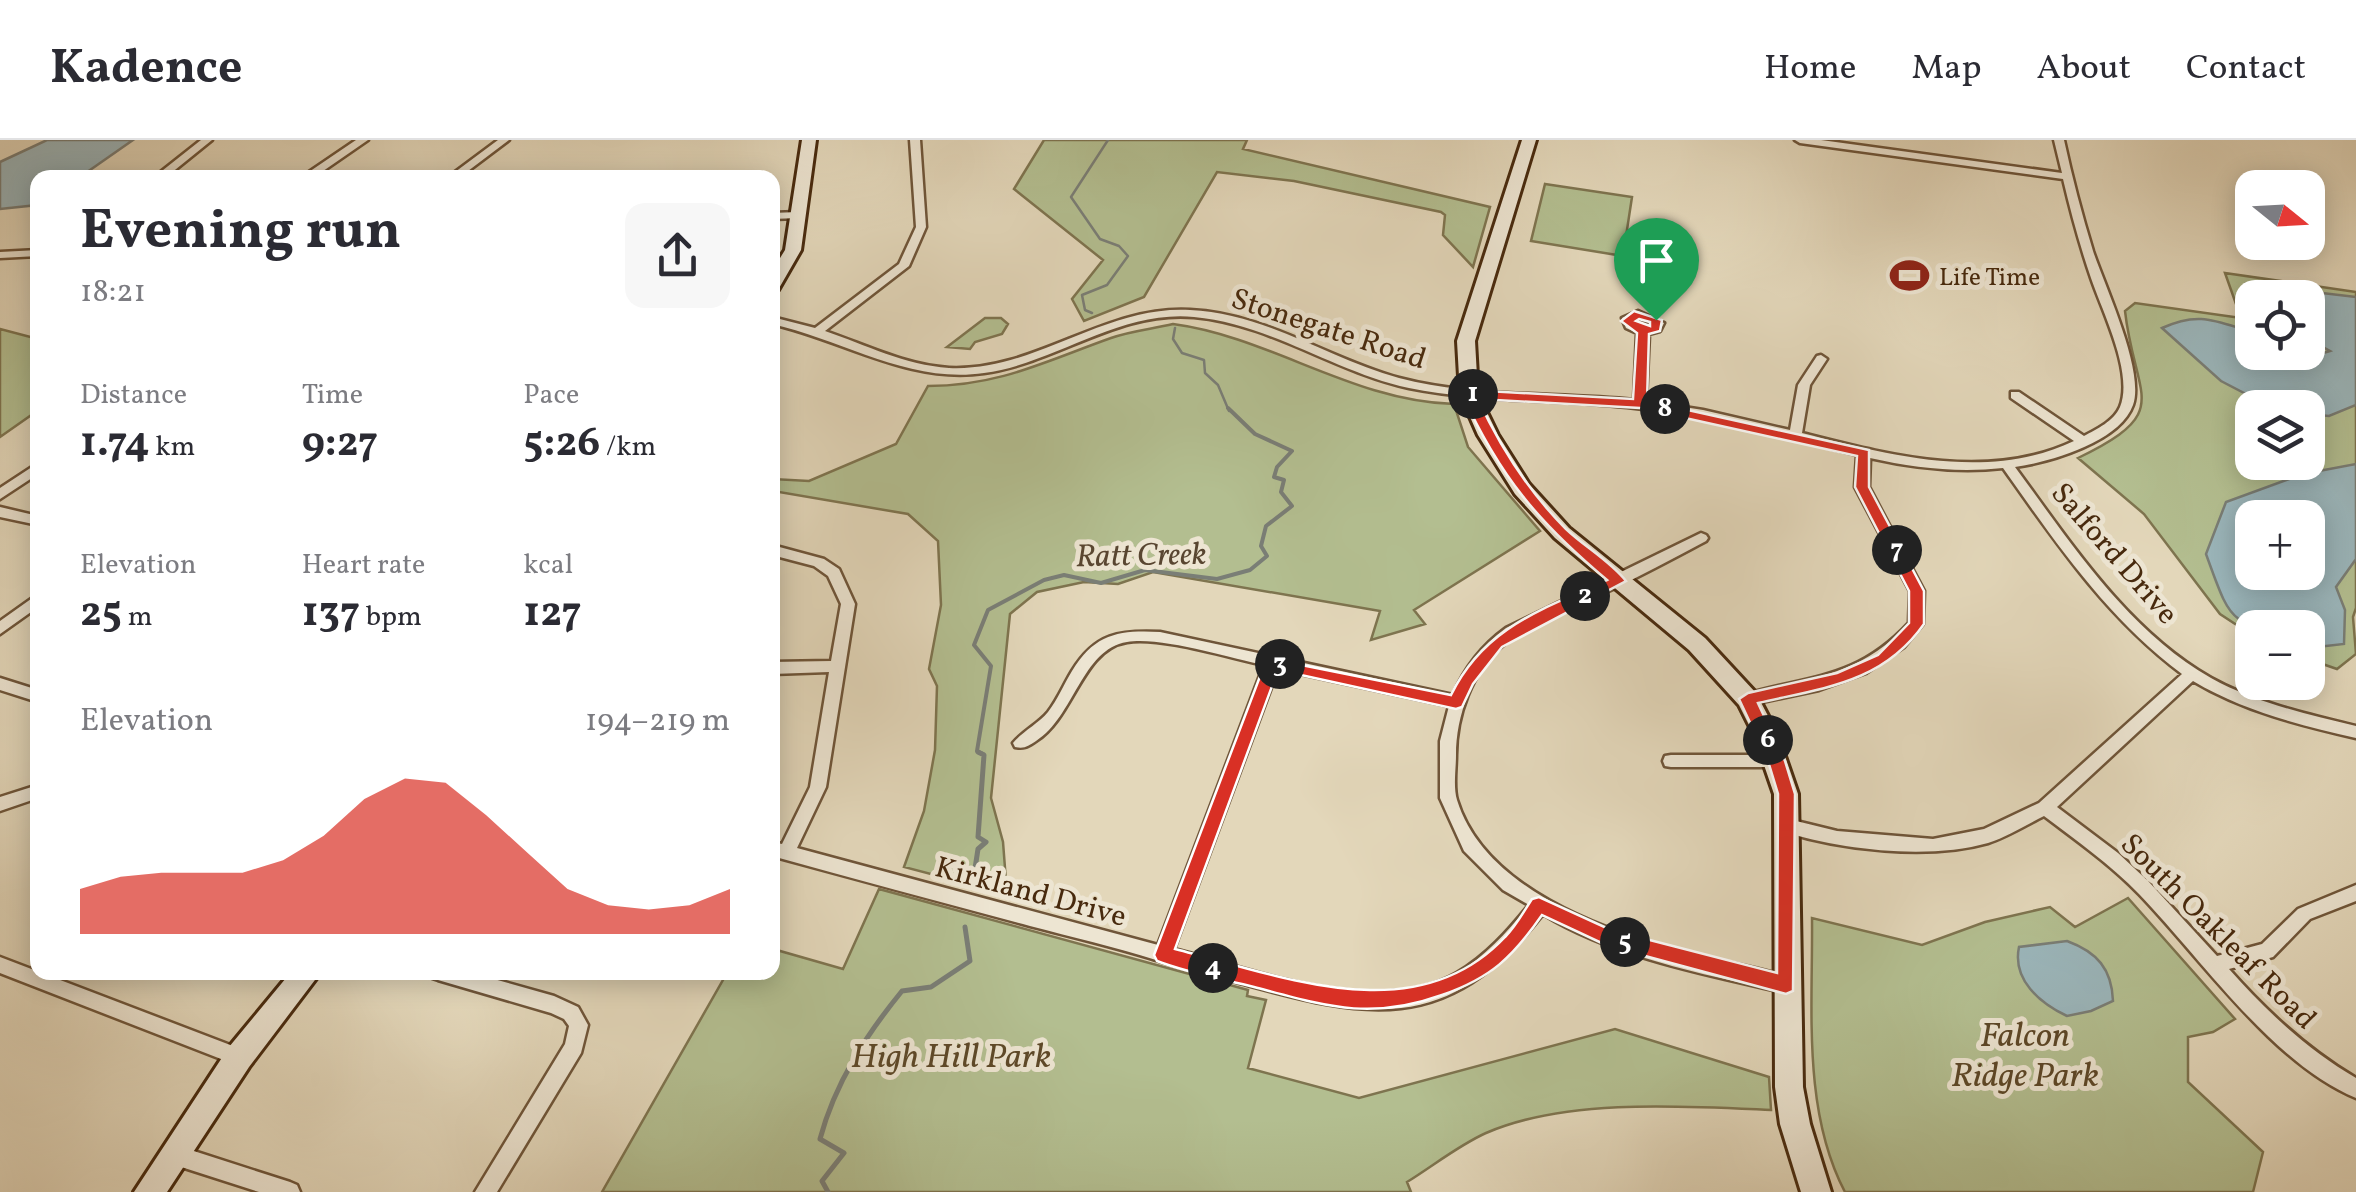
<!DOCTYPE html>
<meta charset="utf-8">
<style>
body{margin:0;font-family:Vollkorn,serif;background:#f7f7f7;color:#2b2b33;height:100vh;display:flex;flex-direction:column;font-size:38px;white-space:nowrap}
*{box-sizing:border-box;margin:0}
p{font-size:32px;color:#7c7c81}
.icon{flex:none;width:55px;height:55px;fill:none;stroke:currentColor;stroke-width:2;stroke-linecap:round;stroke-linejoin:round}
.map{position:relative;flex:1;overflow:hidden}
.details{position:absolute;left:30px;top:30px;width:750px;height:810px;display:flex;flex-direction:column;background:#fff;border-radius:20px;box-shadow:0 5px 25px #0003}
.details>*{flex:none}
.needle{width:65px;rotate:108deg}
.controls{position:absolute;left:2235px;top:30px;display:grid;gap:20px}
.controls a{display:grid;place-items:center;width:90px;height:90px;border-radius:20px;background:#fff;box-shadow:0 5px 25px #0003;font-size:50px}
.pin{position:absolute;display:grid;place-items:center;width:85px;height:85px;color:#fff;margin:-102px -42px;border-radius:50% 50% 50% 0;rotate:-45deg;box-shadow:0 0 10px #0007}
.pin .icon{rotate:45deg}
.km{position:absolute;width:50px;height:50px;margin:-25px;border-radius:50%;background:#222;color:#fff;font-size:28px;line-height:50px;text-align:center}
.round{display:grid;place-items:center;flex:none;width:105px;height:105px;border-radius:20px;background:#f7f7f7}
.headline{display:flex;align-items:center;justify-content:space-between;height:170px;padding:0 50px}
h1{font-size:55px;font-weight:700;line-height:75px}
.figures{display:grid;grid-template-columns:repeat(3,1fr);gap:15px;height:170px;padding:10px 50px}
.figures div{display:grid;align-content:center}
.figures b{font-size:42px;font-weight:700}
.figures small{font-size:28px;font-weight:400}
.figures p{font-size:28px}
.chart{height:280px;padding:20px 50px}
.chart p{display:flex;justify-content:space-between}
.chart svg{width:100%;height:180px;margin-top:10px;fill:#d93025;opacity:.7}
header{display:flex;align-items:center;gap:60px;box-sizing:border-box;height:140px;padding:0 50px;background:#fff;border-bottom:2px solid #e1e1e2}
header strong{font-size:48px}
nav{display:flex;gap:55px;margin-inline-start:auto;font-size:35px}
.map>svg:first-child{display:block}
</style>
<header>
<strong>Kadence</strong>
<nav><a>Home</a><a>Map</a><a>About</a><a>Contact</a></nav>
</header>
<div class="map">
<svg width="2356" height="1052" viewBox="0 0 2356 1052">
<rect width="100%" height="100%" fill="#e3d7ba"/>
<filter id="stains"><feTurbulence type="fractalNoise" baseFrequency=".002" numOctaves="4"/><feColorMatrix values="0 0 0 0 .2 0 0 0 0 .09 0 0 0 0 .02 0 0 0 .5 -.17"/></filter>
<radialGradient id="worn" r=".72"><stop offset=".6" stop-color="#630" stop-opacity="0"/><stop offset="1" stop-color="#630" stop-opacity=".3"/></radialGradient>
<path fill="#b3be90" stroke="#7e744f" stroke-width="2.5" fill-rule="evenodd" d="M1044,0H1247L1243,9L1490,67L1473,127L1443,95L1445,75L1441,72L1294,41L1217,32L1144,157L1084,181L1072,159L1103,120L1014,49Z
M1545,44L1632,57L1623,116L1531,101Z
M2225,133L2356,152V468L2353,477L2356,514L2337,529L2308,519V488H2252V495L2220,474L2144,374L2078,318C2175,271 2135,260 2125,171L2135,163L2241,178ZM2252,158H2308V212H2252ZM2252,268H2308V322H2252ZM2252,378H2308V432H2252Z
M985,178H1001L1008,184L1002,194L975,202L970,209L947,207Z
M1173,184C1271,197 1352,261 1454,264L1468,307L1540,391L1414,470L1425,484L1371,500L1380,471L1153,432L1118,444L1084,442L1037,452L1010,474L991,658L1003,702L1007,754L904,727L924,671L935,610L937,546L929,529L941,465L938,401L908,374L773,351V339L809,341L896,304L928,246C999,246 1046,221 1111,198C1130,191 1152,189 1173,184Z
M0,189L38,199L37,271L0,297Z
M879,749L1248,850L1247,856L1266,860L1248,928L1359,958L1615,889L1769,937L1771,970C1685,966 1566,958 1486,993C1459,1005 1433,1026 1407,1042L1411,1052H602L727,833L772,832L773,809L843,829Z
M2128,758L2235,879L2213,892L2188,897V942L2263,1012L2253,1052H1845C1802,970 1813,867 1812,778L1922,805L1985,782L2050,767L2075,787Z"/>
<path fill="#9bb6bb" stroke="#7a7e76" stroke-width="2.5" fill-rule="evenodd" d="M47,0H133L80,37L38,38L37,65L0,69V22Z
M2247,144L2356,157V265L2329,276L2308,274V268L2271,267L2221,241L2162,188C2199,171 2215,181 2252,192V212C2278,212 2309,218 2330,211L2308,199V158L2257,157Z
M2356,324V419L2336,447L2345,470L2344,504L2308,508V488C2230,488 2232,486 2206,414L2226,362L2303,334ZM2252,378H2308V432H2252Z
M2067,801C2097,812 2112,829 2113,861L2091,871L2067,876C2040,863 2012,840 2019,807Z"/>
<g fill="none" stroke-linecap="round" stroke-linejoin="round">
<path stroke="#7a7e76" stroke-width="2.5" d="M1092,173L1085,170L1082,155L1107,145L1128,116L1119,106L1100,99L1071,57L1108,0
M1175,188L1173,199L1182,213L1204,220L1205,233L1218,245L1229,271"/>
<path stroke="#7a7e76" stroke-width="4" d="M983,614L977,611L991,526L974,505L988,470L1044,440L1064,435L1101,443L1145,430L1217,439L1250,430L1267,416L1261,406L1266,386L1292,366L1281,352L1284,340L1274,337L1277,327L1292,311L1255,294L1228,268"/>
<path stroke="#7a7e76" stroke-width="5" d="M974,735L978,709L986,702L978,697L984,615L978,612
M828,1052L822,1041L844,1013L820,999C835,943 866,895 902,851L931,847L970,821L965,787"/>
<defs>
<path id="street" d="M201,0H212L165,38H153Z
M356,0H368L313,38H300Z
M498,0H509L468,31L491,38H447Z
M910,0H920L926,87L909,126L825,191C866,205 905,225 949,228C1035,232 1104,165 1190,170C1265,173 1329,219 1399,238C1475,258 1557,252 1634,260L1637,193L1626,188L1622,178L1638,171L1664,183L1660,191L1649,194L1646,261L1703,270L1790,290L1798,245L1817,216L1821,215L1827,219L1810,245L1802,293C1889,315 1988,342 2074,301L2011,258V252H2019L2084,296C2097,289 2114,281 2120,267C2134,233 2102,171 2091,138C2080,106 2071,73 2063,39L1800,3L1795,0H1821L2062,33L2054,0H2064C2072,37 2082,75 2093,111C2105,147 2145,231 2133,265C2120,302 2050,322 2015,327C2071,403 2127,490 2211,538C2256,563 2307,574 2356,586V598C2300,585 2243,571 2193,541L2057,667L2118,713L2149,742L2217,816L2262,804L2298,769L2356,745V761L2310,779L2273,817L2229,829C2267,872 2307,909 2356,938V958C2273,924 2201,818 2139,754C2110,724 2077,701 2044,676C2026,685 2007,697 1988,703C1928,720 1841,710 1782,691L1780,686L1782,681L1788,679L1837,691L1933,699L1984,689L2039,663L2182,534C2107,478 2056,403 2003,328C1958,333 1914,328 1870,318L1869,347L1924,451L1923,484L1904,507L1866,533L1819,550L1748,565L1743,563L1740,559L1743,555C1811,535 1856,540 1909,483L1910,451L1855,347L1857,315C1784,297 1711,276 1635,268C1560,259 1484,263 1409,248C1335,232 1271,184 1194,177C1118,170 1057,223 984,233C909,244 843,200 772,184V177L815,188L899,124L916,87ZM1638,178L1652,184L1651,186L1644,187L1635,184L1634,180Z
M772,73L798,72L803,75L798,78L772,79Z
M38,110V116L0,118V112Z
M38,323V334L0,359V348Z
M0,367L38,376V385L0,377Z
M1701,393L1706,395L1708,398L1706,401C1672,419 1639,437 1604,453C1570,469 1531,481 1502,506C1472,531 1456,576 1456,615C1456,629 1453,647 1457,660C1484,748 1602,790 1682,812C1719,822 1758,826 1793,839L1796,845L1793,851L1787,853C1707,835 1613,817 1543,774C1506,821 1463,861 1401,868C1345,874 1289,856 1236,842C1209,835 1181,829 1156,820C1115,807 1072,797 1030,786C944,763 858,740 772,716V702L782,704L810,647L829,532L772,534V522L831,521L841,464L828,436L814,426L772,415V405L824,419L839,429L855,464L826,647L797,708L1158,805L1264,525C1230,518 1160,496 1127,502C1082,509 1074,577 1036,601C1028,606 1025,609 1015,607L1013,603C1023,591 1038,584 1048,572C1058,559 1064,544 1072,531C1095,493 1120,490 1160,492L1453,555C1465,527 1481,506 1506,488ZM1278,529L1449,566L1440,601V658L1464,711L1503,750L1529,765C1508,791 1486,816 1457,833C1379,879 1255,830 1174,809Z
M38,454V467L0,494V481Z
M0,538L38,550V562L0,550Z
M1671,615H1777L1783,616L1785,621L1783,626L1777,627H1671L1665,626L1663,621L1665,616Z
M38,645V658L0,671V657Z
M0,817L246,911L248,917L246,923L239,926L0,833Z
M429,832H469L554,856L578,867L588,885L581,913L497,1052H475L565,904L569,886L564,879L551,873L438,840L432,838Z
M172,1004L290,1042L297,1045L300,1052H259L172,1024L165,1021L162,1014L165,1007Z"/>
<path id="secondary" d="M802,0H816L801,110L778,150L772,151V131L785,110Z
M1522,0H1536L1475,201L1478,254L1498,295L1529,344L1569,388L1705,498L1756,553L1777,593L1798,654L1803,947L1810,984L1831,1052H1801L1780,984L1775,947L1774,654L1753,593L1739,565L1689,510L1555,398L1515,354L1478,295L1460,254L1457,201Z
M291,832H321L249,927L167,1052H134L229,907Z"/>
</defs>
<use href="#street" stroke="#6f5539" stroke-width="5"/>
<use href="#secondary" stroke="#482a0e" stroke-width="6"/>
<use href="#street" fill="#ede5d2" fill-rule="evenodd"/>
<use href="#secondary" fill="#ede5d2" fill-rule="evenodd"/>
</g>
<path fill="#d93025" stroke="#fff" stroke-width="2.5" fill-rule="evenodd" d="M1634,171L1662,180L1660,191L1649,194L1647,261L1869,310V347L1924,451V484C1883,543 1823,548 1758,563L1785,621L1795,654L1793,851L1786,854L1608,806L1542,775C1513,817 1491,838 1442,855C1370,881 1326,866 1254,847C1222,839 1188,833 1157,821L1154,815L1267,518L1451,555C1484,487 1543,469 1607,440C1538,382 1500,337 1462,254L1469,250L1633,259L1637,193L1621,181ZM1639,179L1650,182V186L1636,181ZM1478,259L1640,268L1857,316L1855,347L1909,451V483L1878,515L1837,533L1748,553L1739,559L1768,621L1778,654L1777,833L1611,790L1539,757L1532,759C1524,771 1516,786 1505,797C1416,892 1282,836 1175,809L1278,530L1456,569L1462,567L1473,544L1502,507L1626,441C1610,421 1585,407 1566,389C1528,351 1500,307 1478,259Z"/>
<defs>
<symbol id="stadium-bare" viewBox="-9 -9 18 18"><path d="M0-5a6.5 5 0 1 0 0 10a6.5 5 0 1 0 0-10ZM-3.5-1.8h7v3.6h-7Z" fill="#8f2418" stroke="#ede5d2" stroke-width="2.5" paint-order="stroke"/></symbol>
</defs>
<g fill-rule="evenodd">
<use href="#stadium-bare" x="1882" y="108" width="55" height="55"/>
</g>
<g text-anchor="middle" stroke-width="10" stroke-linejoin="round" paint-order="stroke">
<g font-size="25" fill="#482a0e" stroke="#ede5d2" text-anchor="start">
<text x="1939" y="145">Life Time</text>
</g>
<g font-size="30" fill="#482a0e" stroke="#ede5d2">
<text transform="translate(1329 188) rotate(18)" y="10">Stonegate Road</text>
<text transform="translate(2115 413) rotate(49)" y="10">Salford Drive</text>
<text transform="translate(1031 751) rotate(15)" y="10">Kirkland Drive</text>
<text transform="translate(2219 791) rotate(45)" y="10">South Oakleaf Road</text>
</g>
<g font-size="32" font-style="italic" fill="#594631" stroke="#ede5d2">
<text transform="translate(1141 414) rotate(-1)" y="11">Ratt Creek</text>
</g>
<g font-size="35" font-style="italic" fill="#5d4828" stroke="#ede5d2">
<text x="2025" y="906">Falcon<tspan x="2025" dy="40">Ridge Park</tspan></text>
<text x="951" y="927">High Hill Park</text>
</g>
</g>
<rect width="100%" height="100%" filter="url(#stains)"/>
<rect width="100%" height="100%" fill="url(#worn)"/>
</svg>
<div class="controls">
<a><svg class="needle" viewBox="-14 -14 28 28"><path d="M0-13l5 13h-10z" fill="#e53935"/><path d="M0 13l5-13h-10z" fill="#7c7c81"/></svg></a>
<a><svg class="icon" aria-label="locate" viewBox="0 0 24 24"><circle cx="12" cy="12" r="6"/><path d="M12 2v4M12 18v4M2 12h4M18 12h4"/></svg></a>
<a><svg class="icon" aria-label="layers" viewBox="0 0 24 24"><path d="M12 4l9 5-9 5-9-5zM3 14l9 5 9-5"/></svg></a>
<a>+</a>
<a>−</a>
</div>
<div class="pin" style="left:1656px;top:180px;background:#1e9e55"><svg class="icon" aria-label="arrive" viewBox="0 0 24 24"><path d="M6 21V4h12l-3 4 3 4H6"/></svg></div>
<b class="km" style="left:1473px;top:254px">1</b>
<b class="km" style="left:1585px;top:456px">2</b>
<b class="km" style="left:1280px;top:524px">3</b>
<b class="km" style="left:1213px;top:828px">4</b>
<b class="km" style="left:1625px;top:802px">5</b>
<b class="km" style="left:1768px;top:600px">6</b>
<b class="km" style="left:1897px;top:410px">7</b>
<b class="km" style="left:1665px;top:269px">8</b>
<section class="details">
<div class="headline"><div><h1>Evening run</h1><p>18:21</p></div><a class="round"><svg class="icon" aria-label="share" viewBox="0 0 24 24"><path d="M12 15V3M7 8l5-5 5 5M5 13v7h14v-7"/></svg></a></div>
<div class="figures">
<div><p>Distance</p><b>1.74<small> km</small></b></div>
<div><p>Time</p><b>9:27</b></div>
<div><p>Pace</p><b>5:26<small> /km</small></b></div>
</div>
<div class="figures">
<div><p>Elevation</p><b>25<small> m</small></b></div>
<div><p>Heart rate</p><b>137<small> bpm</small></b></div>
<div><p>kcal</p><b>127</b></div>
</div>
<div class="chart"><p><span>Elevation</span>194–219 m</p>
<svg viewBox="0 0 160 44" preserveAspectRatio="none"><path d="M0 44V33L10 30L20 29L30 29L40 29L50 26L60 20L70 11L80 6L90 7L100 15L110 24L120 33L130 37L140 38L150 37L160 33V44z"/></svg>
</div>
</section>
</div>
